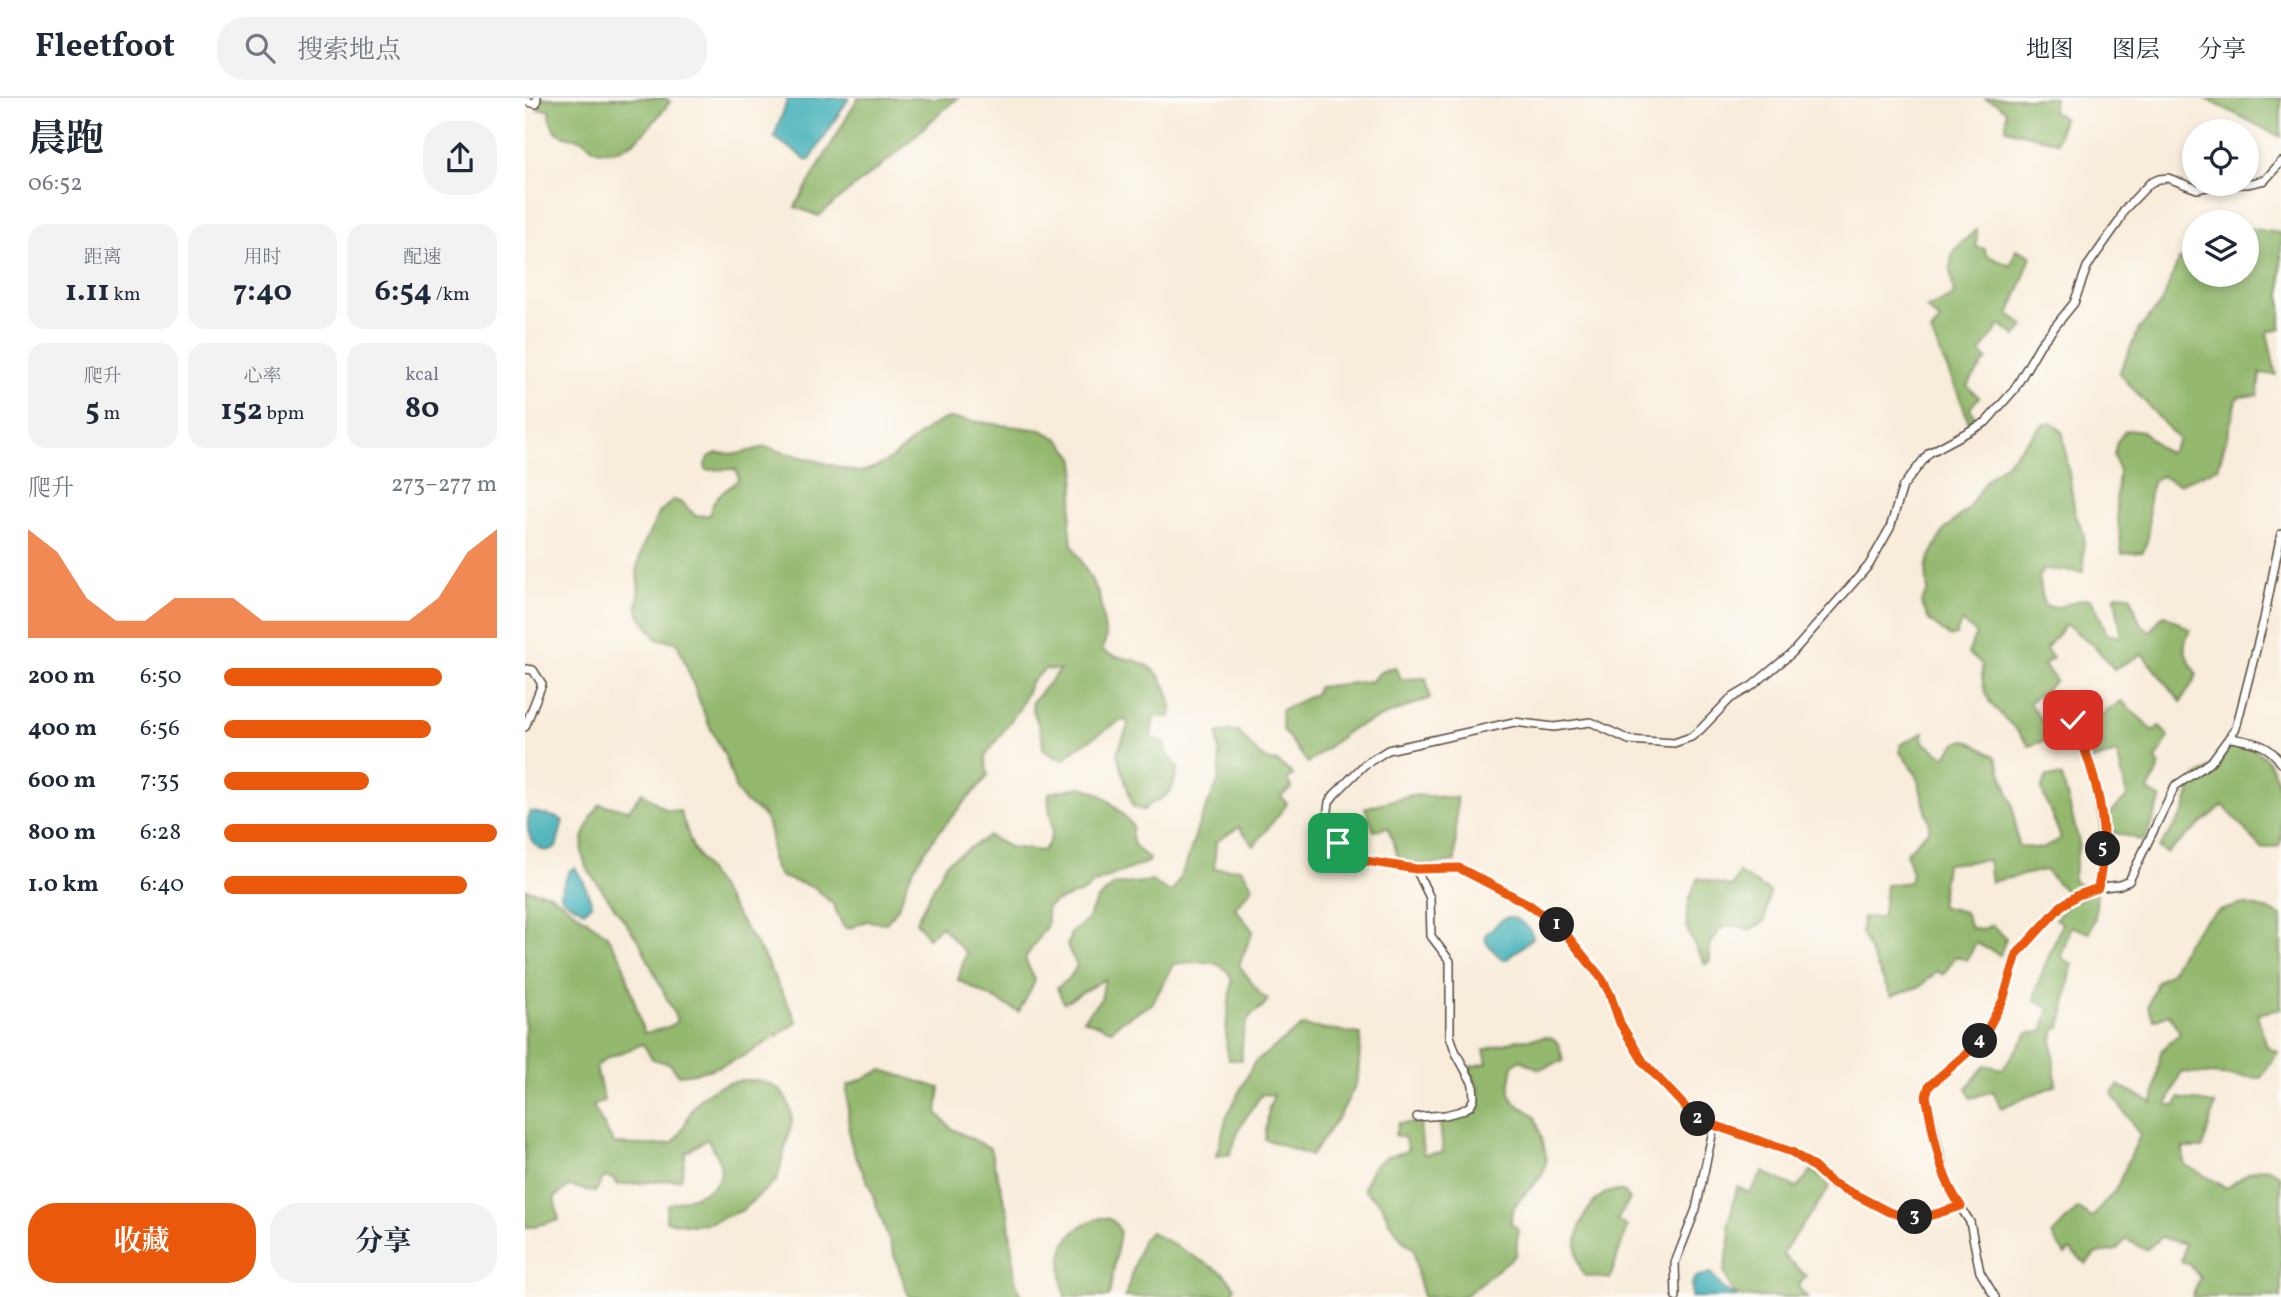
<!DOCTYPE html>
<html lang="zh">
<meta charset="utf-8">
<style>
body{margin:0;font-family:Vollkorn,"Noto Serif SC",serif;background:#f2f2f3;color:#1f2937;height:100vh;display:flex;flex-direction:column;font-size:26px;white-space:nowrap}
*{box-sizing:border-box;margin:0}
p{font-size:23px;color:#747a83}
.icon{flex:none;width:38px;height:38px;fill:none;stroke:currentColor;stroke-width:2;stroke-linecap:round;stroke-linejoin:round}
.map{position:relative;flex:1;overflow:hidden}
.drawer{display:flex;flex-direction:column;background:#fff;width:525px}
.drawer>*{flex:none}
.controls{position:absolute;left:1657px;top:21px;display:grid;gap:14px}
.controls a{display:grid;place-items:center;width:77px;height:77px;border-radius:50%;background:#fff;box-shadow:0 4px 10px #0003;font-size:35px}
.pin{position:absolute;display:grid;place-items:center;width:60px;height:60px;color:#fff;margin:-30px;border-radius:14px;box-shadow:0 4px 10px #0006}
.km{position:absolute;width:35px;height:35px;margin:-18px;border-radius:50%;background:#222;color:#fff;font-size:19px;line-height:35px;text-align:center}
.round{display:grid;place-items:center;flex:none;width:74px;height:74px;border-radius:28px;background:#f2f2f3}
.head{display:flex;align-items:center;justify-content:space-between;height:119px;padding:0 28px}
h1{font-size:38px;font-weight:700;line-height:52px}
.stats{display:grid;grid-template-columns:repeat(3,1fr);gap:10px;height:119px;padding:7px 28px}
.stats div{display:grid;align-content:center;border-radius:18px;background:#f2f2f3;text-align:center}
.stats b{font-size:30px;font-weight:700}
.stats small{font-size:19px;font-weight:400}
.stats p{font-size:19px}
.chart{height:196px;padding:14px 28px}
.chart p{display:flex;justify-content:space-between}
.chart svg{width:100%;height:126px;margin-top:7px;fill:#ea580c;opacity:.7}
.action{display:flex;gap:14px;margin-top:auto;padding:14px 28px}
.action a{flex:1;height:80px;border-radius:28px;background:#ea580c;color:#fff;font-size:28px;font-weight:700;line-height:80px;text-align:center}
.action a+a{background:#f2f2f3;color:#1f2937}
ul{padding:0 28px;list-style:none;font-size:23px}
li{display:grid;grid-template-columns:112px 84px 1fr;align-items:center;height:52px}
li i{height:18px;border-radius:9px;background:#ea580c}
header{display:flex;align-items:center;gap:42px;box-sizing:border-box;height:98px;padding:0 35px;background:#fff;border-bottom:2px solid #e0e1e3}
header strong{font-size:33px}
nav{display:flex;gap:38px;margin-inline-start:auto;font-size:24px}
.search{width:490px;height:63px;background:#f2f2f3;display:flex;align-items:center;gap:18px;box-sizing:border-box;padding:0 24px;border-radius:28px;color:#747a83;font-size:26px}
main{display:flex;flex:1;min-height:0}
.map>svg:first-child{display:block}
</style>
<header>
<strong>Fleetfoot</strong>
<div class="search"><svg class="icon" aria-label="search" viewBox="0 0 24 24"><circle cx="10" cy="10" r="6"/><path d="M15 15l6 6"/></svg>搜索地点</div>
<nav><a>地图</a><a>图层</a><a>分享</a></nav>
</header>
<main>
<section class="drawer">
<div class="head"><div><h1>晨跑</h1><p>06:52</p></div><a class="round"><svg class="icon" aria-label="share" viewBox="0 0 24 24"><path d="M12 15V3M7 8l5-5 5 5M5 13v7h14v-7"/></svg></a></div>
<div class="stats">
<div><p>距离</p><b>1.11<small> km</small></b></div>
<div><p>用时</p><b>7:40</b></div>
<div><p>配速</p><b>6:54<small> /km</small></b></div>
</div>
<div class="stats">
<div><p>爬升</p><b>5<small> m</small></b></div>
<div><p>心率</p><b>152<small> bpm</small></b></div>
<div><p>kcal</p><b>80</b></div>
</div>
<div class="chart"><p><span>爬升</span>273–277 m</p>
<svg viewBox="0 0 160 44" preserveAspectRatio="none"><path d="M0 44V6L10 14L20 30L30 38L40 38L50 30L60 30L70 30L80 38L90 38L100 38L110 38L120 38L130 38L140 30L150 14L160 6V44z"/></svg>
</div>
<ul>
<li><b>200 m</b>6:50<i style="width:80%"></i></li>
<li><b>400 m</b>6:56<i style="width:76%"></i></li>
<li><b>600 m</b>7:35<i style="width:53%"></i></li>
<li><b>800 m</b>6:28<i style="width:100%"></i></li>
<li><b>1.0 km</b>6:40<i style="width:89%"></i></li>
</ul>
<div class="action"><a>收藏</a><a>分享</a></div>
</section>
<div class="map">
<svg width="1756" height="1199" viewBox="0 0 1756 1199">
<rect width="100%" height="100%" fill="#fdfcf7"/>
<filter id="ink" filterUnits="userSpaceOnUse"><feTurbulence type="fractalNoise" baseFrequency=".0143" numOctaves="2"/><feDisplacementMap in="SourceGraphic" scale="14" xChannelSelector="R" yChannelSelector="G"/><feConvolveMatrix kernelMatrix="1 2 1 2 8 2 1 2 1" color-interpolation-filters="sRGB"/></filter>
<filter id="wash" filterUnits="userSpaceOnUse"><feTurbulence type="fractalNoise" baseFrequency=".00686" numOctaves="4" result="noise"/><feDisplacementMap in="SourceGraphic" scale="28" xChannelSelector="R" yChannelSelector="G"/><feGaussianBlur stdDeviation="1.57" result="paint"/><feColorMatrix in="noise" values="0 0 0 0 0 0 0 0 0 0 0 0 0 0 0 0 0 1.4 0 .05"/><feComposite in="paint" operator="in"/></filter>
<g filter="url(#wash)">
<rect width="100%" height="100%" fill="#f8ecda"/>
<path fill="#93b86e" stroke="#677146" stroke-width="2" d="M16,0H141L145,4C128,24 105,61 72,52C65,50 62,42 54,41C34,38 25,35 24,12H13Z
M333,0H433C412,16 395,34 375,52C349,75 320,94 294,118L270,109Z
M1459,0H1529L1527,13L1538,20L1532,44L1481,31V13L1472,5Z
M1680,0H1756V39L1679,0Z
M1722,130L1756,135V230L1742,234L1751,277L1735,275L1733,297L1713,299L1693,370L1654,386L1636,378L1628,382C1627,389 1624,397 1624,404C1622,425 1628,432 1618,454L1597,456L1591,403L1594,374L1589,357L1592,344L1600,333C1626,326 1624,349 1645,355L1654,342L1594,275L1614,231L1637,204L1653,163L1669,148L1670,177H1722Z
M1452,131L1451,149L1460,151L1461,157L1486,168L1491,151L1506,158L1494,193L1484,216L1499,228L1491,238L1475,227L1455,255L1462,261L1442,288L1454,299L1445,310L1453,324L1445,329C1436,296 1419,267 1406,234L1415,223L1401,210L1429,198C1424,158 1420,158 1452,131Z
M423,320L516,332L534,341L549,359L551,369L545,427L547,446L574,496L581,540L577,552C589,561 601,559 614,564C637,572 648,596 646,619L629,618L626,640L640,644V653L653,670C650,680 649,692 640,698C632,704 625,704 619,712L608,709L592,655L603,628L602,623L597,622L550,651L539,661C532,661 523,656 518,650C518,628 508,623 507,604L535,572L520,571L506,584L494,611L460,659L463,678C437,708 407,738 388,772C376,793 381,805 361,825L341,823L323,831L318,828L308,806L290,790L256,779L252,774L246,761V737L242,723L236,715L220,704L211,692L201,660L183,625L152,544L132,541L115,518L112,508L114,498L112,469L117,450L134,415L148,402L157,405L171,418L185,417C190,392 199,397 214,381L211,371L181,372L180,367L185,358L192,355L212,356L240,349L332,374C373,369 390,331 423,320Z
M1526,325L1533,329L1538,336L1550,416L1559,436L1558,474L1519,471L1514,478L1519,508C1534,514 1549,500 1565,501L1572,512L1582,536L1594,539L1596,534L1590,500L1591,496L1605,497C1612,510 1610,528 1626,533L1636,519L1640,517L1666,532C1653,549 1663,561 1672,577L1656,604L1617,556L1589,571L1571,550L1541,526L1521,551L1528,560L1519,567L1531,583L1504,605L1529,640L1504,648C1481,612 1455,615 1457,566L1443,556L1451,535L1436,524L1431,537L1425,539L1404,522L1396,504L1403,493L1401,471L1403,463L1419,432L1442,412L1461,382L1481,365L1517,327Z
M870,569L876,581L901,580L905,600L826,631L783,665L758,632L756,612L790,596L793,589L846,583L858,572Z
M1596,603L1629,633L1634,628L1644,639L1631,661L1635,667L1623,693L1636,701L1619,743L1584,733L1581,719L1602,699L1592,655L1566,662L1557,631Z
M702,633H713L733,656L744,663L753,664L768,677L762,682L767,690L756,698L762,706L729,748L714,729L691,744L689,771L716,770L728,789L710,810L728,833L714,867L736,897L743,901C739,910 734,910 727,917C716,928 717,947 717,962H704C697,937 704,908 707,883C700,858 670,864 649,866L627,906L596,923L586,932L558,921L576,901L580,881L539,905L532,890L545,879L552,868L542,848L546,835L562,822L572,802L589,787L627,783L645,794L649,791L661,767L674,725L693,685L695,666L693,640V635Z
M1399,634L1397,643L1420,659C1425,651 1432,642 1442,642L1471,659L1488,708L1493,748L1517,751L1535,741V737L1516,691L1522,678L1537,679L1554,744L1548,783L1560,789L1544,797L1520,772L1466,784L1463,762L1421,766L1415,808L1440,814L1446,830L1456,832L1467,827L1481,840L1475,857L1451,845L1442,862L1431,858L1418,877L1412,873L1396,888L1366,898L1336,835L1338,819L1355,820L1358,816L1361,787L1385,784L1387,775L1381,755L1404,732V723L1391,676L1375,654V647Z
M1708,645C1756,651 1756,692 1756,742L1754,748L1737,751L1698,707L1642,755L1634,750L1659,714L1670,680L1687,668Z
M556,689C577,692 595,713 608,728C603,744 612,752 624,760L623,764L586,778L566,787L561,793L530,804L522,809V827L501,859V863L510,883L494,914L433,882L441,855L416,828L403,840L391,823L422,764L464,738L484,749L517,753C536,736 521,716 524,695Z
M117,694L141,712L155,713L168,750L238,857L272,924C236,949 199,974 154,977L145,966L127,961L118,946L82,960L71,969L79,1003L68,1008L89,1046C102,1046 138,1050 148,1044C160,1035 163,1010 177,999C208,974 266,972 267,1024L252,1082L216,1113L184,1125L167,1127L141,1123L142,1107C179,1095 217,1089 182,1041L161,1055L156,1081L93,1087L89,1081L79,1079L70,1094L44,1088L29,1100L34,1122L0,1130V791L25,796L81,836L97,862L119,935C130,932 146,931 152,922L115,845L61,769L57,755L58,740L67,718L75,706L104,712Z
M886,697L932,700L930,763L905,767L875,765L863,729L849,733L840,710Z
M1214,775L1245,794L1239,824L1224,832L1212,827L1196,830L1185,847V864L1180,866C1175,856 1168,846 1164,836C1157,820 1166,794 1173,780L1207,789Z
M1566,794H1572L1570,820L1564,835L1546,828L1536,859L1547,867L1536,930H1531L1527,941L1531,987L1476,1010L1468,993L1446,1000L1442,990L1460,967L1478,971L1503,935L1517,934L1524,911L1509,901L1513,885L1537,825L1530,821L1542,809Z
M1718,806L1744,812L1756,818V911L1732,916L1742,949L1753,954L1736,980L1656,974L1642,1006L1651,1008L1654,1000L1690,1006L1678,1050H1658L1659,1065L1662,1068L1702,1090C1719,1078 1737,1059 1756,1079V1199H1667L1675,1180L1664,1166L1656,1164L1660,1146L1636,1139L1621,1152L1601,1141L1592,1152L1570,1156L1561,1166L1545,1152L1540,1157L1527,1137L1553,1110L1567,1120L1591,1091L1615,1037L1587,996L1593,987L1628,1005L1636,953L1655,935L1644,916L1629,922L1623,909L1632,884L1646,874L1662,843L1679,823L1694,813Z
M777,928L836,936L833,978L829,990L816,1015L786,1058L740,1041L744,1009L749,997L737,996L716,1027L705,1056L691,1058L702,1018L729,965Z
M1024,939C1036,943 1035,952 1038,963L1014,971L995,962L988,967C987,976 982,991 987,1000C991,1009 1002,1011 1008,1017C1013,1022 1020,1052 1021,1059C1023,1088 984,1096 986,1125L993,1131L991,1157L942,1196L934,1199H898L893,1181L889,1151L878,1143L864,1123L857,1107L840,1093L839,1089L848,1068L863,1058L880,1054L883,1051L879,1039L870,1037L873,1025H895L898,1056L918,1055L915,1024L929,1023L954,1005L955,996L944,969L962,965L959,952L992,942Z
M357,972L415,990L412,1015L427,1031L465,1050L483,1116L490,1181L496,1199H384L345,1089L328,1053L324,1037L322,988Z
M1287,1072L1305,1089L1257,1156L1281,1178L1273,1189L1282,1199H1217L1207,1193L1199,1173L1206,1137L1203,1128L1212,1089L1225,1095L1238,1074L1272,1090Z
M1098,1093L1105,1101L1092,1122L1102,1129L1085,1181L1060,1178C1042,1153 1055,1109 1081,1095C1086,1092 1092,1093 1098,1093Z
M576,1120C587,1120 591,1124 595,1134L584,1199H540C532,1162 534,1131 576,1120Z
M626,1134L698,1175L710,1189L707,1197L600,1199L617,1142Z"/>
<path fill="#3daeb6" stroke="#3c6c6a" stroke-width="2" d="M263,0H324L285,62H282L249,39Z
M5,713L34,720L38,723L31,750L21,753C3,748 0,729 5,713Z
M50,770L58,782L67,806L59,813L39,802L35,796L44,773Z
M983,819C992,819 1007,830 1008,840L982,861L977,862L961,844L960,837L976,822Z
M1186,1175L1198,1191L1213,1199H1166L1167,1186L1171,1179Z"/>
</g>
<g filter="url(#ink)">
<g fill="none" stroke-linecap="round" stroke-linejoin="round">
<defs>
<path id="street" d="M0,3L11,6L12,0
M1722,86L1740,82L1756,64
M0,571L8,572L17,586L0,629
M1548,622C1573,679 1582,728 1573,790
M1706,640C1726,644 1744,645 1756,665
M891,771L905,800L906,838L925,863V938L931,955L948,986L949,1000L945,1008L936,1013L920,1017L892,1019
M1436,1108L1404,1118L1387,1120L1364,1114L1304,1083L1289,1069L1267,1054L1177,1023L1165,1014L1120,965L1095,925L1085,896L1077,881L1036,830L1002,806L934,770L891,771L832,761L813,745L802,720L804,704L809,697L839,667L863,652L989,624L1029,629L1066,624L1104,642L1149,645L1166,639L1175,632L1205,601L1227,588L1267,555L1344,467L1365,430L1378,388L1404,355L1461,324L1489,292L1515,247L1549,205L1562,169L1593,125L1599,112L1625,85L1634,81L1643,80L1672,91L1692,87L1720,86
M1151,1199L1150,1165L1171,1111L1189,1028
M1470,1199L1455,1174L1445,1124L1426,1094L1420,1078L1401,997L1402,991L1457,941L1478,902L1490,858L1536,808L1553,797L1570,790L1595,787L1604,783L1650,688L1686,664L1711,630L1739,521L1756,436"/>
</defs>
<use href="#street" stroke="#57473a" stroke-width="10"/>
<use href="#street" stroke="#fff" stroke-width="7"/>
</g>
</g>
<g fill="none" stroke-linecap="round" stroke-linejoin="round" filter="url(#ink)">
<defs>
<path id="route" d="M813,745L823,755L841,763L891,771L934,770L1003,806L1036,830L1077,881L1085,896L1095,925L1119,965L1165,1014L1177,1023L1267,1054L1289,1069L1304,1083L1364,1114L1387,1120L1404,1118L1436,1108C1413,1078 1409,1034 1401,998L1404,988L1457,942L1478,902L1492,856L1536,808L1553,797L1573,790C1575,779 1577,768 1578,757C1581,712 1566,663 1548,622"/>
</defs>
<use href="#route" stroke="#fff" stroke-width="14"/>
<use href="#route" stroke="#ea580c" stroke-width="9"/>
</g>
</svg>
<div class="controls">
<a><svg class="icon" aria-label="locate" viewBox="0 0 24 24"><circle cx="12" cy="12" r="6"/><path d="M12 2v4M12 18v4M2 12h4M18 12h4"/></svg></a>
<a><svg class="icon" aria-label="layers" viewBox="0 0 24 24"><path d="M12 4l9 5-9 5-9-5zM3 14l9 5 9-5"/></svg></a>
</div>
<div class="pin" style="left:813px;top:745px;background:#1e9e55"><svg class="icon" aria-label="arrive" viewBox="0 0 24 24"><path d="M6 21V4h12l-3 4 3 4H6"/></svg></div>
<div class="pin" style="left:1548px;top:622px;background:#d93025"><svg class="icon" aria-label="check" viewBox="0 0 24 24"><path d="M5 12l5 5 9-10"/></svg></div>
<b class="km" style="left:1032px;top:827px">1</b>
<b class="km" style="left:1173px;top:1021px">2</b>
<b class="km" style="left:1390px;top:1119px">3</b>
<b class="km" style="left:1455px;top:943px">4</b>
<b class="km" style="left:1578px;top:751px">5</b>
</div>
</main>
